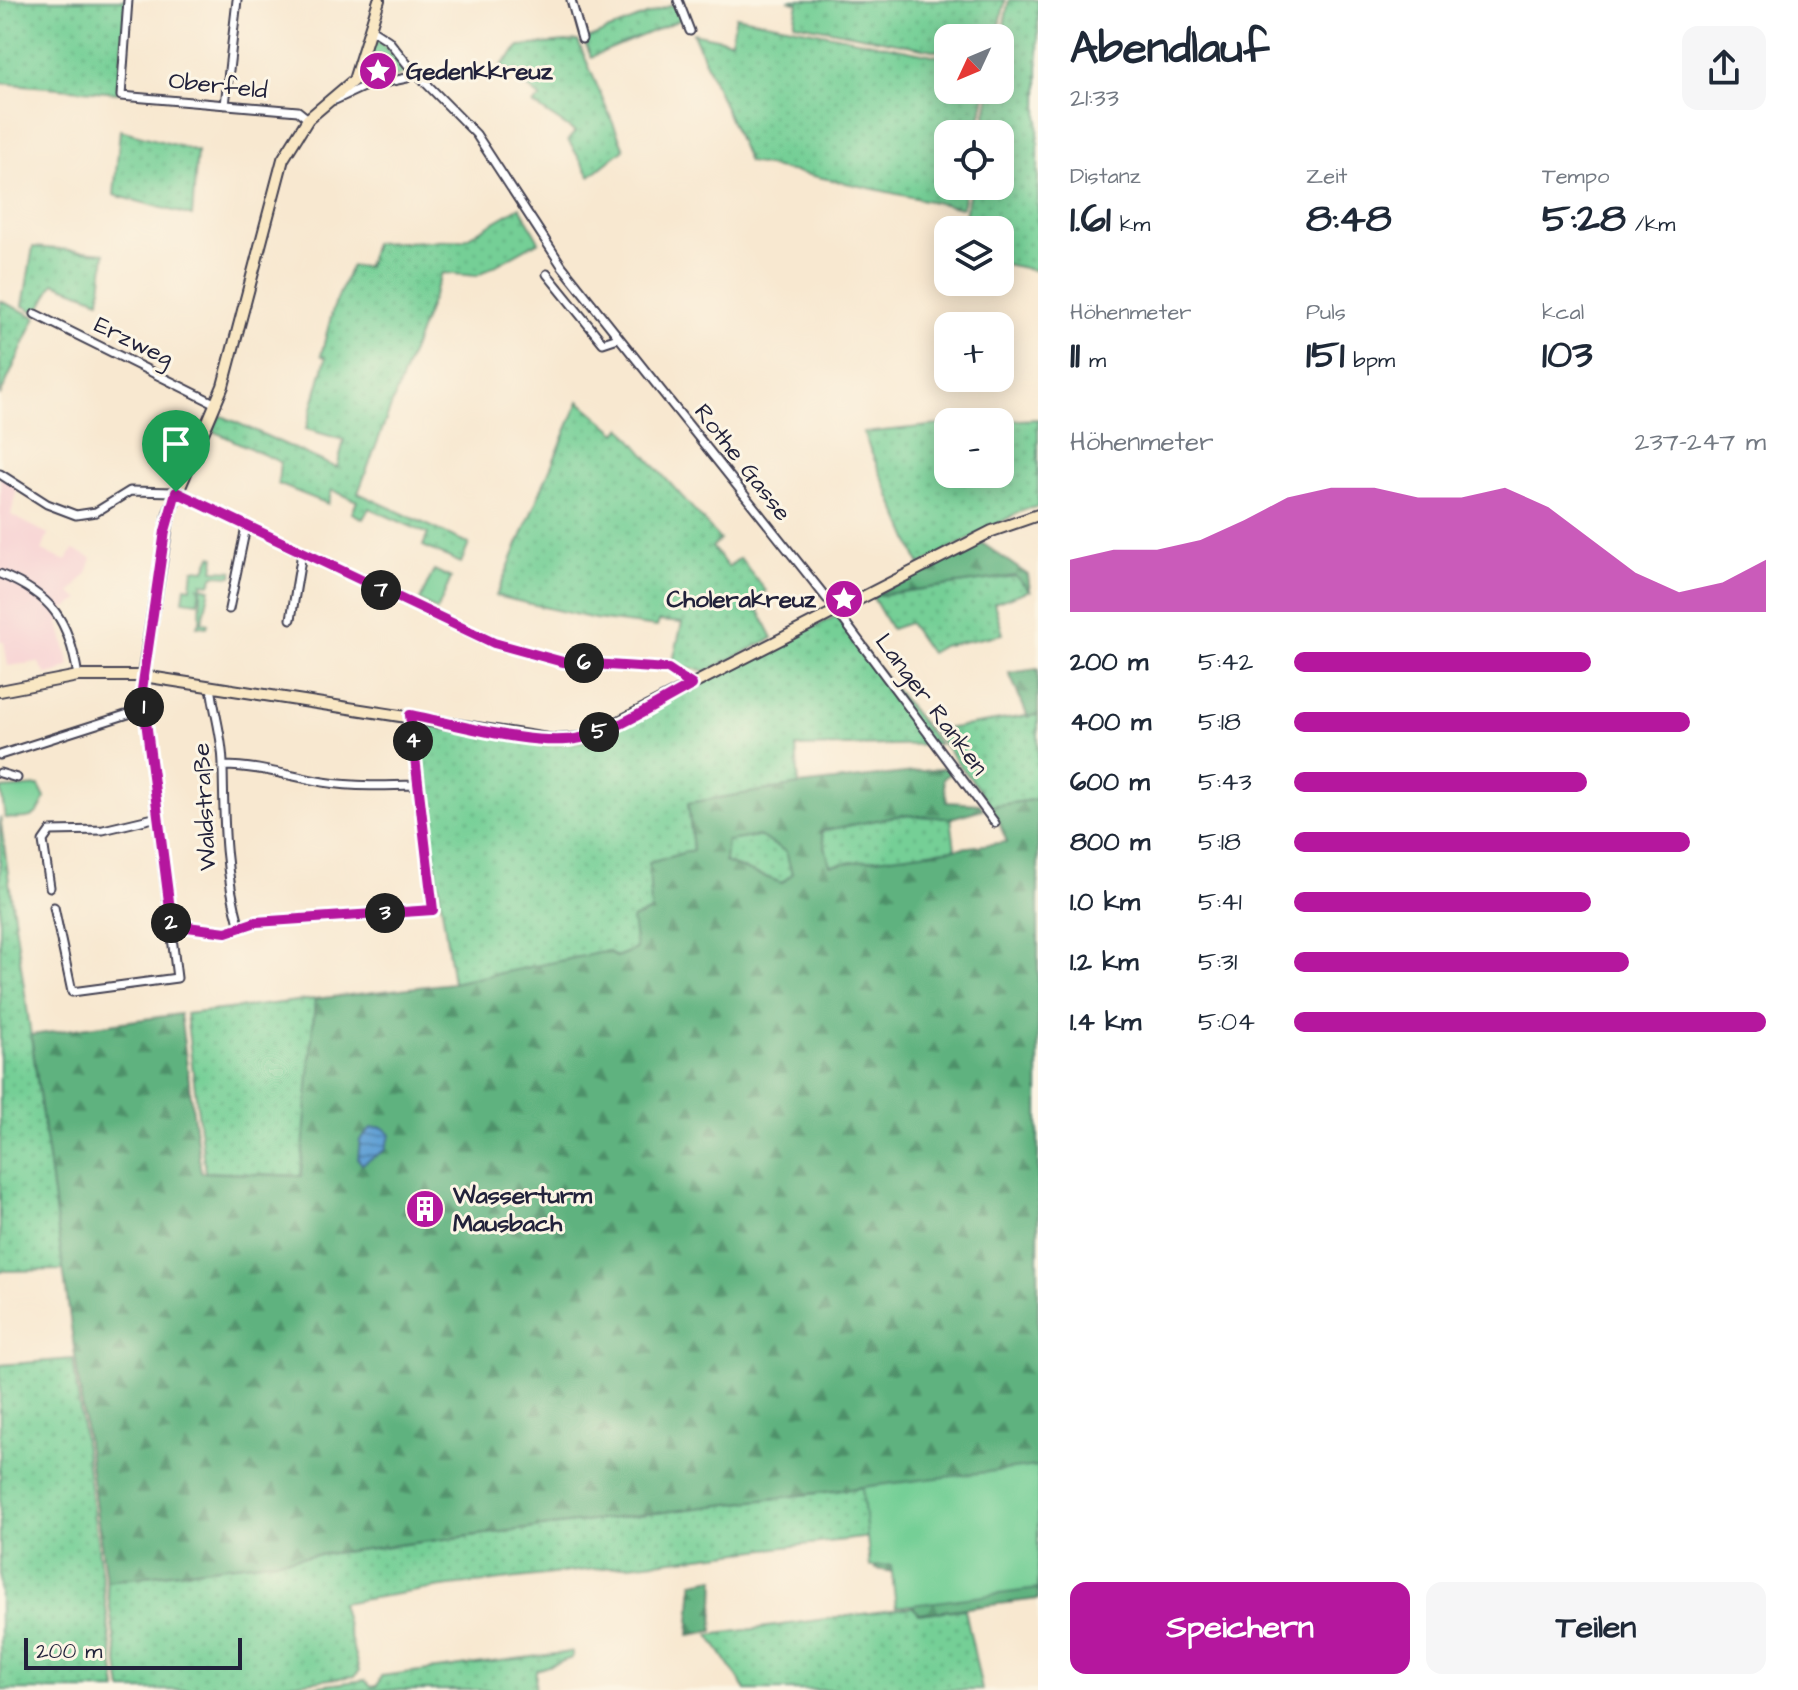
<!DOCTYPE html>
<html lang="de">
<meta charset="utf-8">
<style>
body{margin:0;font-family:"Architects Daughter",sans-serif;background:#f6f6f7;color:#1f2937;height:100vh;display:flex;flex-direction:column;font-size:30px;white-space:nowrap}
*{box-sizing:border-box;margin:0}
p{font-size:26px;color:#747a83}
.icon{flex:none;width:44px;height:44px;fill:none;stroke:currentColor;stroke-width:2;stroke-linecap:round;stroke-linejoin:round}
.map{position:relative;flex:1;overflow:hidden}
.panel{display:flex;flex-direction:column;background:#fff;width:760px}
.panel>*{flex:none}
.needle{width:52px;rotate:226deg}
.fabs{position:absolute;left:934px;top:24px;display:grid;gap:16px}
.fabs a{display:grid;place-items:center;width:80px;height:80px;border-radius:16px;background:#fff;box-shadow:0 4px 20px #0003;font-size:40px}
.scale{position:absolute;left:24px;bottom:20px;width:218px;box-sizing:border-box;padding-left:8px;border:4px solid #22223b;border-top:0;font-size:22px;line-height:28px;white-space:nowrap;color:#22223b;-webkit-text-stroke:6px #fcf5e5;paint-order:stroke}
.pin{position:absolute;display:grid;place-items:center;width:68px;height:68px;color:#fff;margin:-82px -34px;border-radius:50% 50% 50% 0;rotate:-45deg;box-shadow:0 0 8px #0007}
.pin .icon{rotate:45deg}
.km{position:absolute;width:40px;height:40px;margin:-20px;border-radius:50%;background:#222;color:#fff;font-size:22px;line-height:40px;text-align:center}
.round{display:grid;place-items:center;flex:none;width:84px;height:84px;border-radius:16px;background:#f6f6f7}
.head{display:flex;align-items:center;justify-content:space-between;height:136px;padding:0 32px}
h1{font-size:44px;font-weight:700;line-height:60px}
.figures{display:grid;grid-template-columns:repeat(3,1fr);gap:12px;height:136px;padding:8px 32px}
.figures div{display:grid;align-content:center}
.figures b{font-size:40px;font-weight:700}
.figures small{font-size:22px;font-weight:400}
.figures p{font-size:22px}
.chart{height:224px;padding:16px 32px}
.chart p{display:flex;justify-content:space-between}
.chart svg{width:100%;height:144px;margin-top:8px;fill:#b5179e;opacity:.7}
.action{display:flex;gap:16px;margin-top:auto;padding:16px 32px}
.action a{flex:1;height:92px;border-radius:16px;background:#b5179e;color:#fff;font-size:32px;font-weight:700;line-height:92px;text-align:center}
.action a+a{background:#f6f6f7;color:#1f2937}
ul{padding:0 32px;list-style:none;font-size:26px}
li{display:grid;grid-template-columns:128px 96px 1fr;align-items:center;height:60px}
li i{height:20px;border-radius:10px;background:#b5179e}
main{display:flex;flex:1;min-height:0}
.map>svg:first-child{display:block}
</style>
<main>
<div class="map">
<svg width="1038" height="1690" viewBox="0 0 1038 1690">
<defs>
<pattern id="grass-dots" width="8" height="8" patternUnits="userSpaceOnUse" patternTransform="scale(2)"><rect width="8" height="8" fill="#74cf96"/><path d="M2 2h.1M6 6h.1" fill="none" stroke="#64b182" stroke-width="1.8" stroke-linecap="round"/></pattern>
<pattern id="forest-firs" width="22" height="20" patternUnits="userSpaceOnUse" patternTransform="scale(2)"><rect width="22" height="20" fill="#5fb27f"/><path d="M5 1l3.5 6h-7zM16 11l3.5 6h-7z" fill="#4e9069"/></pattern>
<pattern id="water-rules" width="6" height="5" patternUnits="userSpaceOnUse" patternTransform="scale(2)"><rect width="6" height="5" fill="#63a2d5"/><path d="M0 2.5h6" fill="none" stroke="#5184ae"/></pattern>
</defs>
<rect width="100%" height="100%" fill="#fcf5e5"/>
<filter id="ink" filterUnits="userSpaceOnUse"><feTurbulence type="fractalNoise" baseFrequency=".0125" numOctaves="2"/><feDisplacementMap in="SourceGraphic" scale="16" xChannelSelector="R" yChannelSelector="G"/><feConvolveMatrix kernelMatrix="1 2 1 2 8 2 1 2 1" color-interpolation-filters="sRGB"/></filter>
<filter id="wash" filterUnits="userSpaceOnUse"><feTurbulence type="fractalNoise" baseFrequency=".006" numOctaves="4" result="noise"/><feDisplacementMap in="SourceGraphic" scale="32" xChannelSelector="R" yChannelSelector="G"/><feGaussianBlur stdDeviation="1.8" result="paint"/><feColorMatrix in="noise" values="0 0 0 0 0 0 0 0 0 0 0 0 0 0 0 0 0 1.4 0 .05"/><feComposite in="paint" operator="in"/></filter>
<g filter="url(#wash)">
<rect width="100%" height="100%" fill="#f8e8d0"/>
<path fill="#f7cfd2" d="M0,476L17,487L11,515L48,534L42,551L66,561L73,550L92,558L87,573L71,593L80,600L64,609L59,623L70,666L57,673L46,674L38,662L8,666L4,642H0Z"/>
<path fill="url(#grass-dots)" stroke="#4b7868" stroke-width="2" d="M0,0H126L118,93L0,83Z
M788,0H1005L997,38H948V53L794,23L798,3Z
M1009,0H1038V271L1000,263V230H962L971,186H1000V134H982L991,90H1000V46Z
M676,3L682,19L591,57L584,40Z
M736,16L948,58V90H986L977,134H948V186H966L962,208L748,162L693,33L731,41Z
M578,41L624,149L590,176L568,140L575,132L533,104L541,98L501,66L520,46Z
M120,130L197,151L192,216L114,195Z
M520,207L539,241L477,276L442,273L358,493L469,544L461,563L423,546L428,534L369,508L363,519L352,513L357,501L332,490L328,504L278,484L280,462L213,431L220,415L337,468L344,440L306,429L326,358L321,355L333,309L351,266L367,267L374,243L463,240Z
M33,247L105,253L100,300L54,283L38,313L23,306Z
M0,301L36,317L0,396Z
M579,401L617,433L622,427C653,467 688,501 720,540L712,547L728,567L740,558L766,591L754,601L773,638L707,671L672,666L682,623L659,621L657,627L595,619L496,596Z
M1038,419V507L1025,509L920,565L863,433L948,424V474H1000V422H982Z
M1015,576L1030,590L994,603L1003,634L942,646L930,653L909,623L891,629L872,596Z
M836,616L939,744L796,747L799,785L688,803L693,850L651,911L637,949L616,957L608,951L453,983L415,723L547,746L587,741Z
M1038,714V799L992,806L933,731Z
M903,815L951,818L955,849L830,866L821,831Z
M0,817L64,1270L0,1271Z
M759,836L786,852L792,874L782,883L724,862L727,841Z
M315,999L302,1176L205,1172L186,1014Z
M73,1359L117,1690H0V1365Z
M875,1486L870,1537L442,1587L341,1603L359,1671L355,1676L239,1690H122L106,1581Z
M913,1607L918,1614L965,1609L982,1690H746L709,1635Z
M572,1652V1658L536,1670L535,1690H287L365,1680L371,1687L377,1686L381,1676Z"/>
<path fill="url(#forest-firs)" stroke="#406a5d" stroke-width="2" fill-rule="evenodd" d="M982,543L1028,575L1030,590L1015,576L872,596Z
M1038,669V714L1028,717L1009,673Z
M957,767L943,779L947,802L980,804L983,809L951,818L902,815L821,831L830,865L1007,842L992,806L1038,799V1599L918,1614L893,1572L876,1569L870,1537L874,1486L106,1581L31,1035L180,1014L201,1172L301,1176L315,999L452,983L608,951L616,957L636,949L632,919L651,911L649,863L693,850L688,803L799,785ZM759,836L786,852L792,874L782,883L725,862L727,841Z
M715,1578L713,1631L689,1635L693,1582Z"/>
<path fill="#74cf96" stroke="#4b7868" stroke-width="2" d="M379,41L408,71L389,80L360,84L374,42Z
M211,556L215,557L213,570L233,571L232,576L214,575L210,584L202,583V587L210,589L202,622L208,624L207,627L197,626L200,622L201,587L197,586L200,588L198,602L183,600L185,587L191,588L193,569L205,570Z
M434,570L451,578L437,611L420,600Z
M39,786L45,798C37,821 28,819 5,818L1,789Z
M1038,1466V1589L896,1607L891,1565L870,1567L862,1487Z"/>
<path fill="url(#water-rules)" stroke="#426288" stroke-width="2" d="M382,1127L391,1134L385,1150L362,1164L358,1159L360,1140L371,1128Z"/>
</g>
<g filter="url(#ink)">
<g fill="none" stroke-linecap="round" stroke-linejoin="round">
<defs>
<path id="street" d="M128,0L121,96L298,111L308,119
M571,0L582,39
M678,0L690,31
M371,29L388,40L408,65L476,134L562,266L836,610L995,823
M335,100L363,87L407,78
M225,105L237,0
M547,274L603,343L618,338
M35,314L216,404
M0,474L47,504L76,515L96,512L130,491L176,492L494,643L563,662L668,669L692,685
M0,574C52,595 69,620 78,676
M229,609L246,527
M291,619L302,553
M211,686C214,713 223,738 223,766C224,825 224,870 240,928
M0,755L144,709
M223,766C258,766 289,776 323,782C355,787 386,786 418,785
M0,773L17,778
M50,887L43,841L50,831L103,830L158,817
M54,907L72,992L177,978L144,709L143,676
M172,925L226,932L256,922L433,910L410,715"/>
<path id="secondary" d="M143,676L169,513L223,386L283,159L308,119L354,80L379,0
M0,691L78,676H143L554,740L584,738L617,723L992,531L1038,515"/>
</defs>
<use href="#street" stroke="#424051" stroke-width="11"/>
<use href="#secondary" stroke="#424051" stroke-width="14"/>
<use href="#street" stroke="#fff" stroke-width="7"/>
<use href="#secondary" stroke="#f9e7c3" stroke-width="10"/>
</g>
</g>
<g fill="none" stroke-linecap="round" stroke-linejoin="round" filter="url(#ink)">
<defs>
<path id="route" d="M176,492L494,643L563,662L668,669L692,685C657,703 619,730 581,738C537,748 456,724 410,715L433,910L256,922L226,932L172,925L142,690L165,531Z"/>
</defs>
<use href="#route" stroke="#fff" stroke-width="16"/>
<use href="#route" stroke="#b5179e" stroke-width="10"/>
</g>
<defs>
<symbol id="sight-disc" viewBox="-11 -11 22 22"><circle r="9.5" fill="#b5179e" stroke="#fcf5e5"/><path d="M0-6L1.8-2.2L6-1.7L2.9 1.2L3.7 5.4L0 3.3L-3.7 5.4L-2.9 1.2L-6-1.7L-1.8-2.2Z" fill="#fff"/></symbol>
<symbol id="building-disc" viewBox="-11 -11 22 22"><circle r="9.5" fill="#b5179e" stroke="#fcf5e5"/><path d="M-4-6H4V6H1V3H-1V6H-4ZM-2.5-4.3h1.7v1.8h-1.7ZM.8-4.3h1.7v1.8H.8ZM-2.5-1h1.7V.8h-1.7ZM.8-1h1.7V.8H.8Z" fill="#fff"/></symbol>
</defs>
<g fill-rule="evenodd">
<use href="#sight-disc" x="356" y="49" width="44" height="44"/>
<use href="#sight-disc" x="822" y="577" width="44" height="44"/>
<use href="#building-disc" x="403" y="1187" width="44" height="44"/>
</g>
<g text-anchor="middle" stroke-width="6" stroke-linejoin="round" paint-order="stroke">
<g font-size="24" font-weight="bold" fill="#22223b" stroke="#fcf5e5" text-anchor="start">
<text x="406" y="79">Gedenkkreuz</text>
<text x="816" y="607" text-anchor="end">Cholerakreuz</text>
<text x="453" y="1203">Wasserturm<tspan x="453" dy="28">Mausbach</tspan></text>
</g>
<g font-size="24" fill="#22223b" stroke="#fcf5e5">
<text transform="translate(218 85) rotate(6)" y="8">Oberfeld</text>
<text transform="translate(134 341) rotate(26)" y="8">Erzweg</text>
<text transform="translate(743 462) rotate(52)" y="8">Rothe Gasse</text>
<text transform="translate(932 704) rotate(53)" y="8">Langer Ranken</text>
<text transform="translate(204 807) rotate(-93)" y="8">Waldstraße</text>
</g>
</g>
</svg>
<div class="fabs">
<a><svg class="needle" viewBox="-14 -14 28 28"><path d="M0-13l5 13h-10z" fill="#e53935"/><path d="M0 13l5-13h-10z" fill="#747a83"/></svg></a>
<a><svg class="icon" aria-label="locate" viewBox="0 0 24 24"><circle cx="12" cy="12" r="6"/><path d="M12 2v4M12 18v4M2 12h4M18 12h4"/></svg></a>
<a><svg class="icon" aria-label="layers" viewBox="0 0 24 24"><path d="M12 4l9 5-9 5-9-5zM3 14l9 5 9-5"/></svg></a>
<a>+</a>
<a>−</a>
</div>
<div class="scale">200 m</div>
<div class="pin" style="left:176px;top:492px;background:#1e9e55"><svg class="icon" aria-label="arrive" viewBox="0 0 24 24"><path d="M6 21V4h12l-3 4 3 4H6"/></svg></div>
<b class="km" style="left:144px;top:707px">1</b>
<b class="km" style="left:171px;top:923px">2</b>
<b class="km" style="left:385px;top:913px">3</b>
<b class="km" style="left:413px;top:741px">4</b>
<b class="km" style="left:599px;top:732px">5</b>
<b class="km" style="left:584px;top:663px">6</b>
<b class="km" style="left:381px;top:590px">7</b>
</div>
<section class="panel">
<div class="head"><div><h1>Abendlauf</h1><p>21:33</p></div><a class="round"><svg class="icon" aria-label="share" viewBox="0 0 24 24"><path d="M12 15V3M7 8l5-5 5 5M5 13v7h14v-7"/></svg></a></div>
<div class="figures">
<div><p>Distanz</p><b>1.61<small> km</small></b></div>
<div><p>Zeit</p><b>8:48</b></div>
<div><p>Tempo</p><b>5:28<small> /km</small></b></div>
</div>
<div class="figures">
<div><p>Höhenmeter</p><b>11<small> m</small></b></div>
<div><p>Puls</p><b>151<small> bpm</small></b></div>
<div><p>kcal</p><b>103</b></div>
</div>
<div class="chart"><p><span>Höhenmeter</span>237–247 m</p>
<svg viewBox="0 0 160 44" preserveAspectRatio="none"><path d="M0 44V28L10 25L20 25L30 22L40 16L50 9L60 6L70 6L80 9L90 9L100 6L110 12L120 22L130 32L140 38L150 35L160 28V44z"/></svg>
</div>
<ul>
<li><b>200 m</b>5:42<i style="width:63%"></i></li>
<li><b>400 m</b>5:18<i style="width:84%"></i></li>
<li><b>600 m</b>5:43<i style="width:62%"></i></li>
<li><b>800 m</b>5:18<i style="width:84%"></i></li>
<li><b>1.0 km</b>5:41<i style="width:63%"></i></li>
<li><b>1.2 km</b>5:31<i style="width:71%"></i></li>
<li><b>1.4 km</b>5:04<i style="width:100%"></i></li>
</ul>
<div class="action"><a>Speichern</a><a>Teilen</a></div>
</section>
</main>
